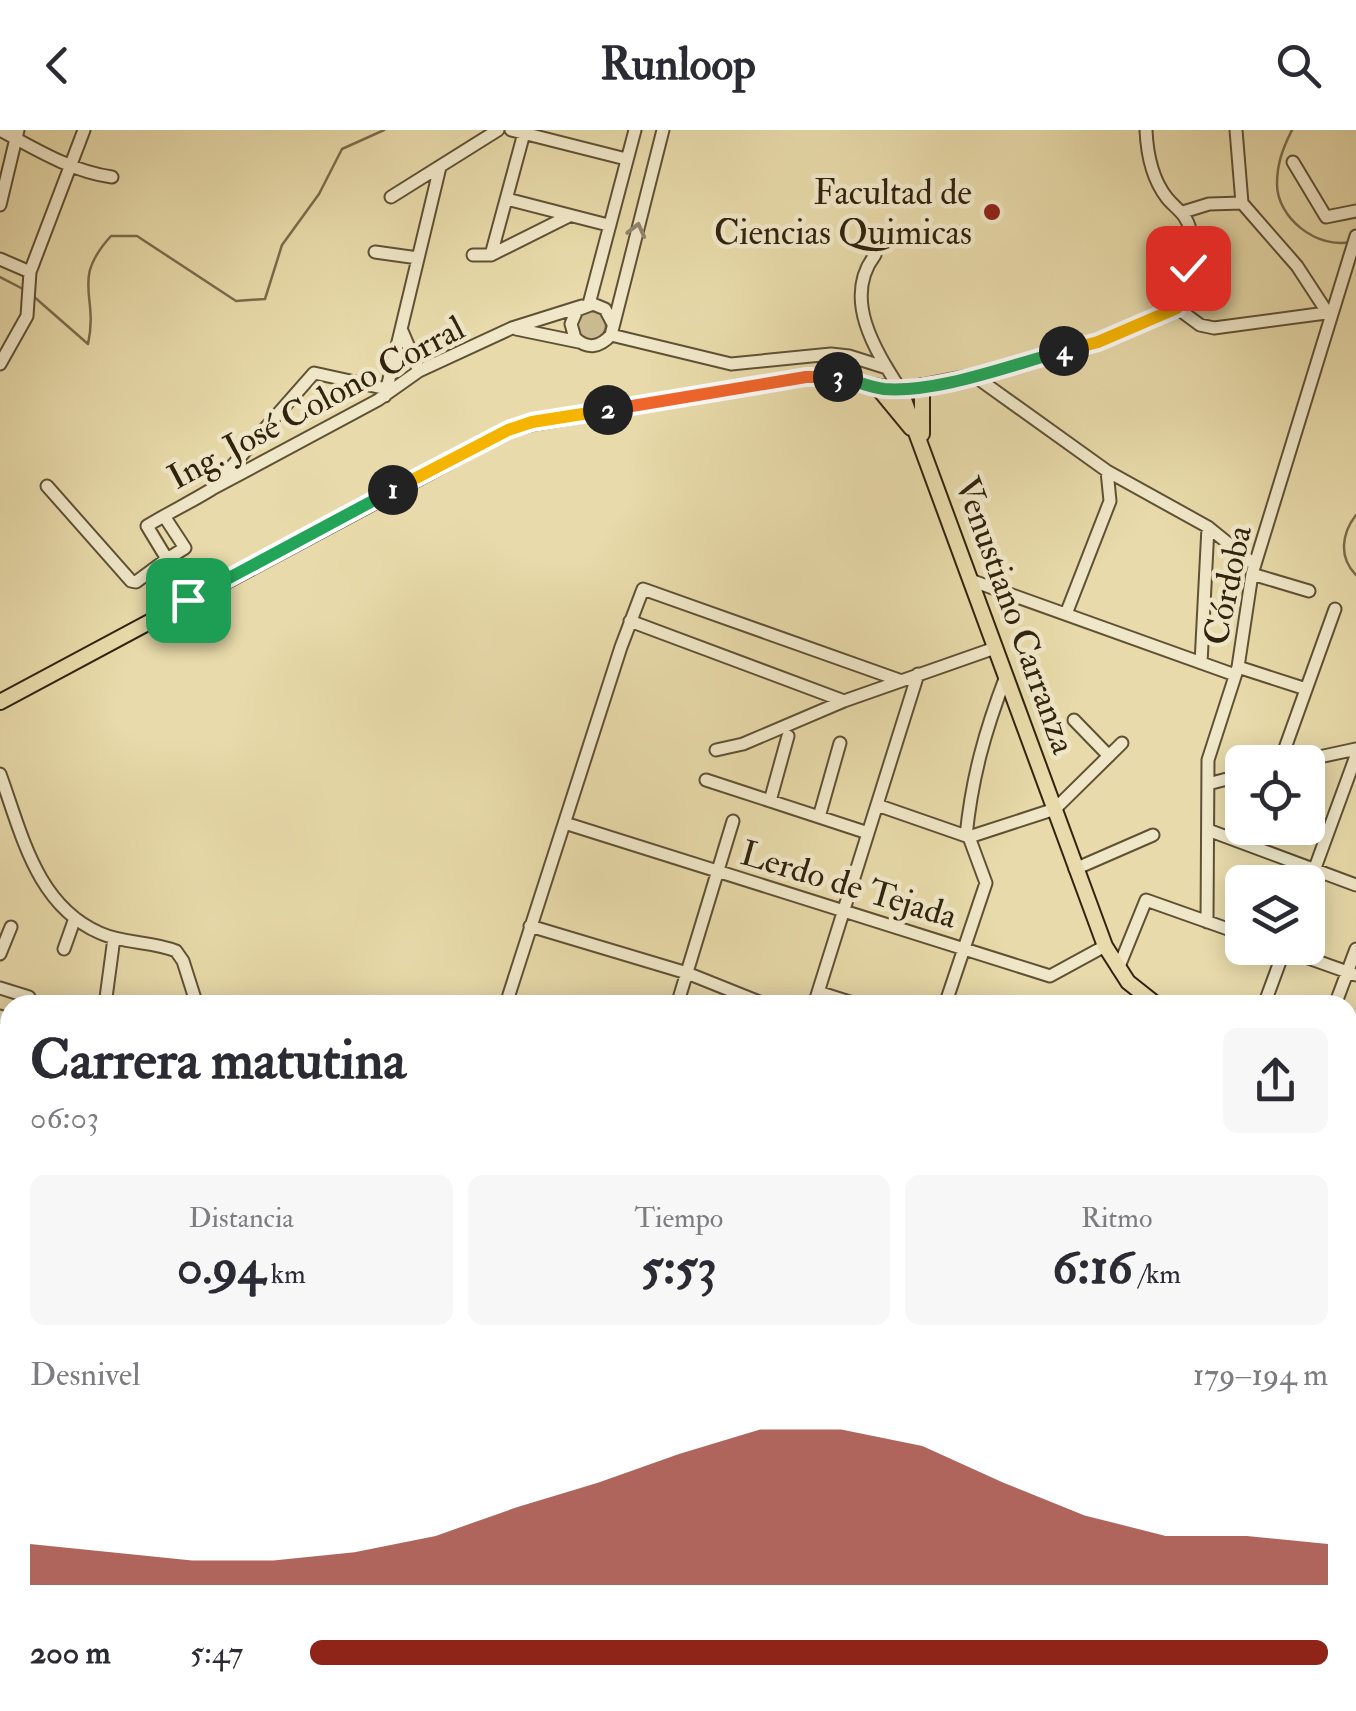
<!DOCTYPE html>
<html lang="es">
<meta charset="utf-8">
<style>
body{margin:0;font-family:"IM FELL Double Pica",serif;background:#f7f7f7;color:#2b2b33;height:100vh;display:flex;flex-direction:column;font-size:38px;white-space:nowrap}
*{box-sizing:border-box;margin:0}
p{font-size:32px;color:#7c7c81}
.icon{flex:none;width:55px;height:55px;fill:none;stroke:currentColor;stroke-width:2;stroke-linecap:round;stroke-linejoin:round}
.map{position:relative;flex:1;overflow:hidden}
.sheet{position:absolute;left:0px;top:865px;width:1358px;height:718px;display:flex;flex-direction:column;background:#fff;border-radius:30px 30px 0 0;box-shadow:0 5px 25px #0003}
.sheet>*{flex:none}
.tools{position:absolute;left:1225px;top:615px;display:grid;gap:20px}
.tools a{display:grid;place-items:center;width:100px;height:100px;border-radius:15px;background:#fff;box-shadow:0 5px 25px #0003;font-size:50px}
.pin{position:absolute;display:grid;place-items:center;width:85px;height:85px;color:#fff;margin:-42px;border-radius:20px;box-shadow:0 5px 15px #0006}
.km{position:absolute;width:50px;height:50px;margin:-25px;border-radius:50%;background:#222;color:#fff;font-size:28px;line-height:50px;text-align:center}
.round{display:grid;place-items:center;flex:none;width:105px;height:105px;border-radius:15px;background:#f7f7f7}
.headline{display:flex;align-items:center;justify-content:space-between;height:170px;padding:0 30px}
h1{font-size:55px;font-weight:700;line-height:75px}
.figures{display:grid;grid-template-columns:repeat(3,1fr);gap:15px;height:170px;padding:10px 30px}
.figures div{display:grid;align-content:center;border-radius:15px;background:#f7f7f7;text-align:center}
.figures b{font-size:50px;font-weight:700}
.figures small{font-size:28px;font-weight:400}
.figures p{font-size:28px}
.chart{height:280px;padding:20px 30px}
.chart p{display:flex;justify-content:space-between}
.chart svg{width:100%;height:180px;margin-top:10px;fill:#8f2418;opacity:.7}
ul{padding:0 30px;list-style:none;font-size:32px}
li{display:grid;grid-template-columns:160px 120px 1fr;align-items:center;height:75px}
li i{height:25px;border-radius:12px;background:#8f2418}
header{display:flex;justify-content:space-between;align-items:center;height:130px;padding:0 30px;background:#fff;font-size:45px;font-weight:700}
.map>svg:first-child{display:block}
</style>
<header><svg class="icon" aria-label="back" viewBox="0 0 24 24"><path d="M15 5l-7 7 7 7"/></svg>Runloop<svg class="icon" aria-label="search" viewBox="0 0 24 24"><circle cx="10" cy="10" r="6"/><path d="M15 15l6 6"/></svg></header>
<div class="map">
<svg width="1356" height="1581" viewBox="0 0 1356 1581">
<rect width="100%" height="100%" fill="#e8daaa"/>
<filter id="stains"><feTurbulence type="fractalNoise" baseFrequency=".002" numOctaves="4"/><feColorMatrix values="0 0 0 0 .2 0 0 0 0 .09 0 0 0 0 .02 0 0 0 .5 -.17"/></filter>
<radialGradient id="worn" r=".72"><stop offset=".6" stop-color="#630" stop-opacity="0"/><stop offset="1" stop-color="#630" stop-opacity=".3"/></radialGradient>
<path fill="#c9bb8f" stroke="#7d6f4e" stroke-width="2.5" d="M576 195a15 15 0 1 1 30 0a15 15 0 1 1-30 0Z"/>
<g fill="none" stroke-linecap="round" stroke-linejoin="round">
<path stroke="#7a6c4c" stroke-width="2.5" d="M1292,0C1283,18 1277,33 1277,54C1277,88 1317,119 1350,112
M0,147L25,160
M32,165L88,214C99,164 70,151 111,106H137L236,171L265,169L282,115L319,64L342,19L384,0
M1356,385C1342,403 1338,427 1356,445
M1348,967L1356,957
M1348,977L1356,979
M1348,1293L1356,1288
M1348,1315L1356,1320
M1348,1365L1356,1353
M1316,1581L1328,1572"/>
<defs>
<path id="minor" d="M0,0C35,19 73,42 112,47
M511,0L626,29
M1146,0C1147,23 1152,49 1167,68C1176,79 1187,84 1190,100C1193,126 1183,154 1177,178
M1236,0L1242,73L1297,136L1329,185
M1293,32L1326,87L1356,81
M391,67L498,0
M507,69L608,95
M0,75L18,0
M1183,82L1209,74L1242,73
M375,122L418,128
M473,125H491L569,86
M491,125L524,3
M875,125C842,168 875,220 900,259L973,245L1098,211L1177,178L1200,195L1214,198L1326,183
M0,129L30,142
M589,174L635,0
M613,194L605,179L593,174L577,180L571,194L575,208C588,220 600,217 611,205L663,0
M516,199L579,212
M402,201L419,241
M611,205L731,234L831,224L849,226L887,238
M0,234L27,186L30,142L84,0
M973,245L1107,341L1208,397L1255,435
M385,266L440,37
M218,352L314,243L387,259
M47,356L131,451L136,452L167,429
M164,386L185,418L167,429L147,396C168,383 191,372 212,359L378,270L419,241L512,198L582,176
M1252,444L1309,461
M973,451L1235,545
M1066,484L1110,371L1107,341
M630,491L844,571
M1201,533L1208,397
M1238,537L1306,559
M1074,590L1109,626
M716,620L743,614L844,571L995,518
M1280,632L1335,479
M1296,632L1356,619
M0,644C22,704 36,775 100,803C124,814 152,811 176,821L183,831L197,875
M706,650L868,703
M1208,654L1242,645
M770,671L788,606
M877,675L969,707L1055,679L1122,613
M819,687L840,613
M571,695L1050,846L1105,816
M1208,700L1356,755
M966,706C972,647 985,601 1006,546
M1249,715L1256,698
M1075,739L1153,705
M1308,757L1356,626
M1207,792L1208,630L1238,537L1252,444L1356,106
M530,796L687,843L767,875
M1280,818L1356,845
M64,819L75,788
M0,824L11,797
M1118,839L1146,770L1242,804
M0,858L29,867
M818,862L859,875
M506,874L621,517L643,459L899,550
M105,875L114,808
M677,875L733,691
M814,875L918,544
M945,875L986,753L969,707
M1264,875L1285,818
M1335,875L1356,819
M0,886L10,890
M0,927L10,959
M0,1016L10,1013
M1348,1017L1356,1022
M0,1077L10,1074
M0,1145L10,1146
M1348,1170L1356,1157
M1348,1192L1356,1194
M0,1226L10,1223
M0,1289L10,1286
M1348,1309L1356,1311
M0,1350L10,1347
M0,1405L10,1408
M0,1467L10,1470
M0,1527L10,1531
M275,1572V1581
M435,1572L436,1581
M488,1572L495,1581
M586,1572L593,1581
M696,1572L705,1581
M1102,1572L1117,1581
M1225,1572L1235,1581
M680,1581L684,1572
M758,1581L771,1572
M810,1581L815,1572
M898,1581L903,1572
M966,1581L971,1572
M1020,1581L1026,1572
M1161,1581L1168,1572"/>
<path id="major" d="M878,258L911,298
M922,304V256
M0,572L508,300L532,293L807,247C840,247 868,258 900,259L1105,816L1128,852L1157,875
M1348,922L1356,923"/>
</defs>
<use href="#minor" stroke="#5f5135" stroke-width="15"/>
<use href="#major" stroke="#31230e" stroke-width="18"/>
<use href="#minor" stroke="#f0e7c8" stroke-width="11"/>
<use href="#major" stroke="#e8daaa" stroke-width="14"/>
</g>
<defs><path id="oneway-chevron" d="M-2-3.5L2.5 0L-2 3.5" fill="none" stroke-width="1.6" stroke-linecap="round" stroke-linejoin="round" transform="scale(2.5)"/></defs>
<use stroke="#90856b" href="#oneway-chevron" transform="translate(637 100) rotate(-76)"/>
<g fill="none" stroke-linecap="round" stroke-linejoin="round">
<defs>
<path id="split-1" d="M188,470L393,360"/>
<path id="split-2" d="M393,360L508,300L532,292L608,280"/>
<path id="split-3" d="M608,280L806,247H838"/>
<path id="split-4" d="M838,247C853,250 869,257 884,259C939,263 1010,235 1064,221"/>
<path id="split-5" d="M1064,221L1098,212L1177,178L1188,138"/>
</defs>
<use href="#split-1" stroke="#fff" stroke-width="20"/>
<use href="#split-2" stroke="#fff" stroke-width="20"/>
<use href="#split-3" stroke="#fff" stroke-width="20"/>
<use href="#split-4" stroke="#fff" stroke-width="20"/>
<use href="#split-5" stroke="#fff" stroke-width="20"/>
<use href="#split-1" stroke="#22a559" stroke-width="12"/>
<use href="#split-2" stroke="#f5b400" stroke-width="12"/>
<use href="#split-3" stroke="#f0652b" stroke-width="12"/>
<use href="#split-4" stroke="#22a559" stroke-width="12"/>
<use href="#split-5" stroke="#f5b400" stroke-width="12"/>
</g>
<circle fill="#8f2418" stroke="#f0e7c8" stroke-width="4" cx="992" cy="82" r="10"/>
<g text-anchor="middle" stroke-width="9" stroke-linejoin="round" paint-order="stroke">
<g font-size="35" fill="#31230e" stroke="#f0e7c8" text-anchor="end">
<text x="972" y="74">Facultad de<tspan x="972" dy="40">Ciencias Quimicas</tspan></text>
</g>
<g font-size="35" fill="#31230e" stroke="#f0e7c8">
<text transform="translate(316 272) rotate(-28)" y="12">Ing. José Colono Corral</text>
<text transform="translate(1227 455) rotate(-78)" y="12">Córdoba</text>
<text transform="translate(1016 485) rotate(70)" y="12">Venustiano Carranza</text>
<text transform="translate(849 754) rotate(17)" y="12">Lerdo de Tejada</text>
</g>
</g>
<rect width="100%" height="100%" filter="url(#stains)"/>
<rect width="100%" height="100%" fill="url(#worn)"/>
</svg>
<div class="tools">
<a><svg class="icon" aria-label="locate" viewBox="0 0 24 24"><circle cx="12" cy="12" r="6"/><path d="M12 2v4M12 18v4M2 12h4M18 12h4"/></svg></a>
<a><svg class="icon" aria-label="layers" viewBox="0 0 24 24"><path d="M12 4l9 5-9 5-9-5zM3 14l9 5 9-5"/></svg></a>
</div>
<div class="pin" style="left:188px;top:470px;background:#1e9e55"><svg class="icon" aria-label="arrive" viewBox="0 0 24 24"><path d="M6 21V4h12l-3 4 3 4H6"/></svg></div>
<div class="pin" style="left:1188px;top:138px;background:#d93025"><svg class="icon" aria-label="check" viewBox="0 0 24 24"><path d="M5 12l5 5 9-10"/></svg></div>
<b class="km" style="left:393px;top:360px">1</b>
<b class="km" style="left:608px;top:280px">2</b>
<b class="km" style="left:838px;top:247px">3</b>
<b class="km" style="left:1064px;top:221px">4</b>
<section class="sheet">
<div class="headline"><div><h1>Carrera matutina</h1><p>06:03</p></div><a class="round"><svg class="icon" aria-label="share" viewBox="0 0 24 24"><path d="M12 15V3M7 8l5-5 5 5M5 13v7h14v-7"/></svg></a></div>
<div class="figures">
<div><p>Distancia</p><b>0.94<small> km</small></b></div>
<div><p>Tiempo</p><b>5:53</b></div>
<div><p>Ritmo</p><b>6:16<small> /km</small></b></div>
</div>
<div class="chart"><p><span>Desnivel</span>179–194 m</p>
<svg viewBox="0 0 160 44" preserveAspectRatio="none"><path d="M0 44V34L10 36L20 38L30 38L40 36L50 32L60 25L70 19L80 12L90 6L100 6L110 10L120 19L130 27L140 32L150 32L160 34V44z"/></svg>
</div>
<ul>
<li><b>200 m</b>5:47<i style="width:100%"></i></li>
</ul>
</section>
</div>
